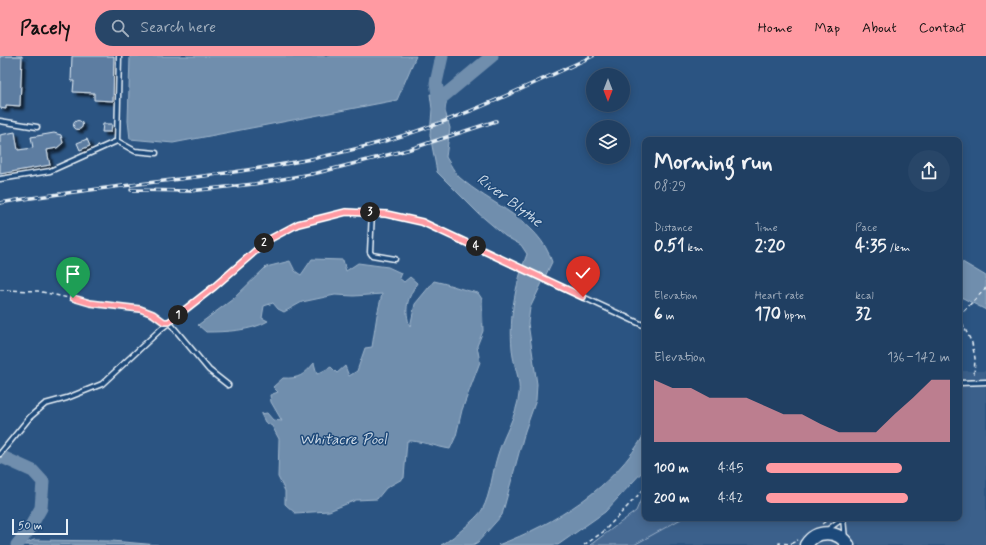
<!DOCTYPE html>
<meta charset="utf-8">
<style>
body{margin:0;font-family:Mynerve,sans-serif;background:#284668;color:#f1f3f6;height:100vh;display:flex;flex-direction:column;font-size:15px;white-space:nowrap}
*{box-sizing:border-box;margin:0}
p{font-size:13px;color:#a2afbe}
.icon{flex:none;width:22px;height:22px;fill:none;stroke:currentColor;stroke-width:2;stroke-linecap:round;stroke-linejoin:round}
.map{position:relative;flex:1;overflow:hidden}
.drawer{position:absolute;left:642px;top:81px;width:320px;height:384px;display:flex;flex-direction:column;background:#203f62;border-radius:8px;box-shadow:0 2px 10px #0003,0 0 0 1px #3d5877}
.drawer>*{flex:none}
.needle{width:26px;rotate:180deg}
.controls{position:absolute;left:586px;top:12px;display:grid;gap:8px}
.controls a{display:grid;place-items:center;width:44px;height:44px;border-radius:50%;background:#203f62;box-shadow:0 2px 10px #0003,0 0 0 1px #3d5877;font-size:20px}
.scale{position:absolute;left:12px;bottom:10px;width:56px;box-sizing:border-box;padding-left:4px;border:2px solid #e8f1f8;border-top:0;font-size:11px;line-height:14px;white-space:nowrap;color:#e8f1f8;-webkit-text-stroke:3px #1f4a7a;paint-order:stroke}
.pin{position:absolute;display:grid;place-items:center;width:34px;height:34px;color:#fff;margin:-41px -17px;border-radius:50% 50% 50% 0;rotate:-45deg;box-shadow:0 0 4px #0007}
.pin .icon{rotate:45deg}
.km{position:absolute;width:20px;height:20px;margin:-10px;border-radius:50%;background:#222;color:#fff;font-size:11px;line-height:20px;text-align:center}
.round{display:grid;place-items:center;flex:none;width:42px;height:42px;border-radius:21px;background:#284668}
.headline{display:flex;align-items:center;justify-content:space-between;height:68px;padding:0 12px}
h1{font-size:22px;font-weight:700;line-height:30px}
.metrics{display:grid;grid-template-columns:repeat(3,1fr);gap:6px;height:68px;padding:4px 12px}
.metrics div{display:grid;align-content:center}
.metrics b{font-size:17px;font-weight:700}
.metrics small{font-size:11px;font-weight:400}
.metrics p{font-size:11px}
.chart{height:112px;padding:8px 12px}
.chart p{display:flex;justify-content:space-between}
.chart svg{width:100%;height:72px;margin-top:4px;fill:#ff9aa2;opacity:.7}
ul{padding:0 12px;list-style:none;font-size:13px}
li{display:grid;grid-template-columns:64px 48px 1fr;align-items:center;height:30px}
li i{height:10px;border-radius:5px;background:#ff9aa2}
header{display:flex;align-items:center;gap:24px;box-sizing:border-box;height:56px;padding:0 20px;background:#ff9aa2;color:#111}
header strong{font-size:19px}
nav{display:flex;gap:22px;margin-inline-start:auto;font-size:14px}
.search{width:280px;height:36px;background:#284668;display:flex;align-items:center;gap:10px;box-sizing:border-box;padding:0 14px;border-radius:22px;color:#a2afbe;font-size:15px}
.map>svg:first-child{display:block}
</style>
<header>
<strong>Pacely</strong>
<div class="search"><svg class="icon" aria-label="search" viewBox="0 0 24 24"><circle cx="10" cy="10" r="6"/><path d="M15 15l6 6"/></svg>Search here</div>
<nav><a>Home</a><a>Map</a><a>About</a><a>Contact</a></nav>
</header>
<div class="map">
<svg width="986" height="489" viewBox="0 0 986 489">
<defs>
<filter id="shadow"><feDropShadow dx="3.5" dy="3.5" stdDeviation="1" flood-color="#0009"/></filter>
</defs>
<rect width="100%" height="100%" fill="#2b5482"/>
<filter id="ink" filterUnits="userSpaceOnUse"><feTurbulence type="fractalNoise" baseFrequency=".025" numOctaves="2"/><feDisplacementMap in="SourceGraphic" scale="8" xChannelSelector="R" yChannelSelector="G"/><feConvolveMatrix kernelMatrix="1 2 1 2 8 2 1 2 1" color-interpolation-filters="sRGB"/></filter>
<g filter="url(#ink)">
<path fill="#3a608b" d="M959,315H986V489H634L682,462H959Z"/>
<path fill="#476b93" stroke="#98aec6" d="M645,434V462L681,463L634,489H590L636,455Z"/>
<path fill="#708ead" stroke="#a0b6cb" d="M130,0H416L397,44L173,87L130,83L128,65Z
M430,38L447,41L445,55L450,72L446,101C450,107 454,116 459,121C490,149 539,163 552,206L530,252L528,267L537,328L536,344L525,375L502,459L478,486L473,489H441C450,485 477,462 482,454C491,438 492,416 498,398C504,378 517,359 519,338C521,323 513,309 512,293C509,260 515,230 527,198L521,189L505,180L478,157L437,116L430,79L432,53Z
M312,203L343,204L346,215L358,207L388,211L401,217L399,222L404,226L410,221L417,227C407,244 404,252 410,271L415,248L434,225C450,228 462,234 478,237L482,243L483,275L477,290L480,306L462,354L456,380L450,393C437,391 418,384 407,385L404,422L386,432L377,443L356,444L329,455L295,457L285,448V435L278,421L279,383L272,370L265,366L261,358L267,357L273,364L282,365L271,346L270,339L278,336L273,331L283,322C299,323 304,319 314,307L317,318L331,311L337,317L345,310L349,320L357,315L365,292L372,291L377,259L382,238L354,240L335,239L302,246L284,256L278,253L273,247L264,250L262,262L268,265C252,275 224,276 206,276L198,269L233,243L266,211L290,205L295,215L301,219Z
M959,204L986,220V254L959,240Z
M645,377V413L605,456L558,489H498C555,468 615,431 645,377Z
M34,484L112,485L158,489H21Z"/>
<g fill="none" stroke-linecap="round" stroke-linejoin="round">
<path stroke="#708ead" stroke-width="13" d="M439,44L492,0
M439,57V44L436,27L442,0
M0,400L33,415L43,426L41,452L28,475L17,489"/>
</g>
<path fill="#5d7da1" stroke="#e8f1f8" filter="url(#shadow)" d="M0,0H22L20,50L6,49V53L0,52Z
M72,0H114L113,45L94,44V37L73,36L74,25H71Z
M73.5 69a4.5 4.5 0 1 1 9 0a4.5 4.5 0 1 1-9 0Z
M103,68H112L111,76H102Z
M15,76L18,94L33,92L31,81L54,77L61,79L63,87L57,92L47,94L50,109L0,118V79Z
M87,83L90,90L80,94L77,87Z"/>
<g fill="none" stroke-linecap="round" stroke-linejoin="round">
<defs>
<path id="lane" d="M0,65L37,71
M117,85L135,95L156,97
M0,123L50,115L117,85L119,0
M372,156L370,196L372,199L395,203
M169,266L209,314L228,329
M959,327L986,326
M0,398L30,361L45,348L67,342L102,328L161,273L214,231L268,184L298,168L346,156L386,158L422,166L645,270
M843,462L845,483
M826,475L843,462"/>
<path id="secondary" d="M806,489C816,473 838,474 848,489"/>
</defs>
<use href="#lane" stroke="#e8f1f8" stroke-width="7"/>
<use href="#secondary" stroke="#e8f1f8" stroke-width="15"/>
<path stroke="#e8f1f8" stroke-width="1.5" stroke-dasharray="4 3" stroke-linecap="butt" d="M0,234L38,235L90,247L140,253L153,258L162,264
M959,260L986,232
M959,261L972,287L975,302L974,320
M822,468L830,462
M584,489L603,476L645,432
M779,489V487L790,488L798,484"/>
<use href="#lane" stroke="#1f4a7a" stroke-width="4"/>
<use href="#secondary" stroke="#1f4a7a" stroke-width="12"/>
<defs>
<path id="rail" d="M131,134L190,135L254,128L317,117L407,94L496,65
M0,147C122,126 247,122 367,90C446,70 519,34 593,0"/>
</defs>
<use href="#rail" stroke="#e8f1f8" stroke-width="3.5"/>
<use href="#rail" stroke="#1f4a7a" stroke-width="2" stroke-dasharray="6" stroke-linecap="butt"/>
</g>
</g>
<g fill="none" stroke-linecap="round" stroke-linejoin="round" filter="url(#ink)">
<defs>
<path id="route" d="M73,242L90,247L140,253L153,258L164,266H169L214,231L268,184L298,168L346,156L386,158L422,166L583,241"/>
</defs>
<use href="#route" stroke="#fff" stroke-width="8"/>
<use href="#route" stroke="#ff9aa2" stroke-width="5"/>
</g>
<g text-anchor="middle" stroke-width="3" stroke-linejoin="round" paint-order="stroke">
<g font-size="15" font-style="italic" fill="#d0dde9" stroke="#1f4a7a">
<text transform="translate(510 144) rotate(37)" y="5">River Blythe</text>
<text x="343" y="388">Whitacre Pool</text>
</g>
</g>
</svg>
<div class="controls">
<a><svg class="needle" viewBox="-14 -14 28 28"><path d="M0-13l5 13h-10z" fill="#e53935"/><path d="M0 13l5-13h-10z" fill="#a2afbe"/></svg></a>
<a><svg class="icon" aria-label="layers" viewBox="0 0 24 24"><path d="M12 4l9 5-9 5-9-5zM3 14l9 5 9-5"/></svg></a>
</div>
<div class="scale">50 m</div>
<div class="pin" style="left:73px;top:242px;background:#1e9e55"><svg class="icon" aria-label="arrive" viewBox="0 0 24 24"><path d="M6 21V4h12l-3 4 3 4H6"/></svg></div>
<div class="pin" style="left:583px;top:241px;background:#d93025"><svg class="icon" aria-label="check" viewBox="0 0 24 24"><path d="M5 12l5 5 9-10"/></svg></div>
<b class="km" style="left:178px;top:259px">1</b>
<b class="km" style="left:264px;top:187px">2</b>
<b class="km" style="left:370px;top:156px">3</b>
<b class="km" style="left:476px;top:190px">4</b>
<section class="drawer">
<div class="headline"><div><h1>Morning run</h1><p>08:29</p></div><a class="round"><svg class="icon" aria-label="share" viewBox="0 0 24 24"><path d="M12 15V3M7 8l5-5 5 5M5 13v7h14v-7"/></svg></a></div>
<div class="metrics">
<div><p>Distance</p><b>0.51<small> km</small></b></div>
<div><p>Time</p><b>2:20</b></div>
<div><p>Pace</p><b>4:35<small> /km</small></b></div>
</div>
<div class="metrics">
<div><p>Elevation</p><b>6<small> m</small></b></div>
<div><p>Heart rate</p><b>170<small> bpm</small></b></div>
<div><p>kcal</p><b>32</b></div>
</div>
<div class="chart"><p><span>Elevation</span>136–142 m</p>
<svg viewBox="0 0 160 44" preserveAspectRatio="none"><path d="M0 44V6L10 11L20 11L30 17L40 17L50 17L60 22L70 27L80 27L90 33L100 38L110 38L120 38L130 27L140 17L150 6L160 6V44z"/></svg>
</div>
<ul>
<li><b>100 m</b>4:45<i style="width:74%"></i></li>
<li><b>200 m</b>4:42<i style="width:77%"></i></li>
</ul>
</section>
</div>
